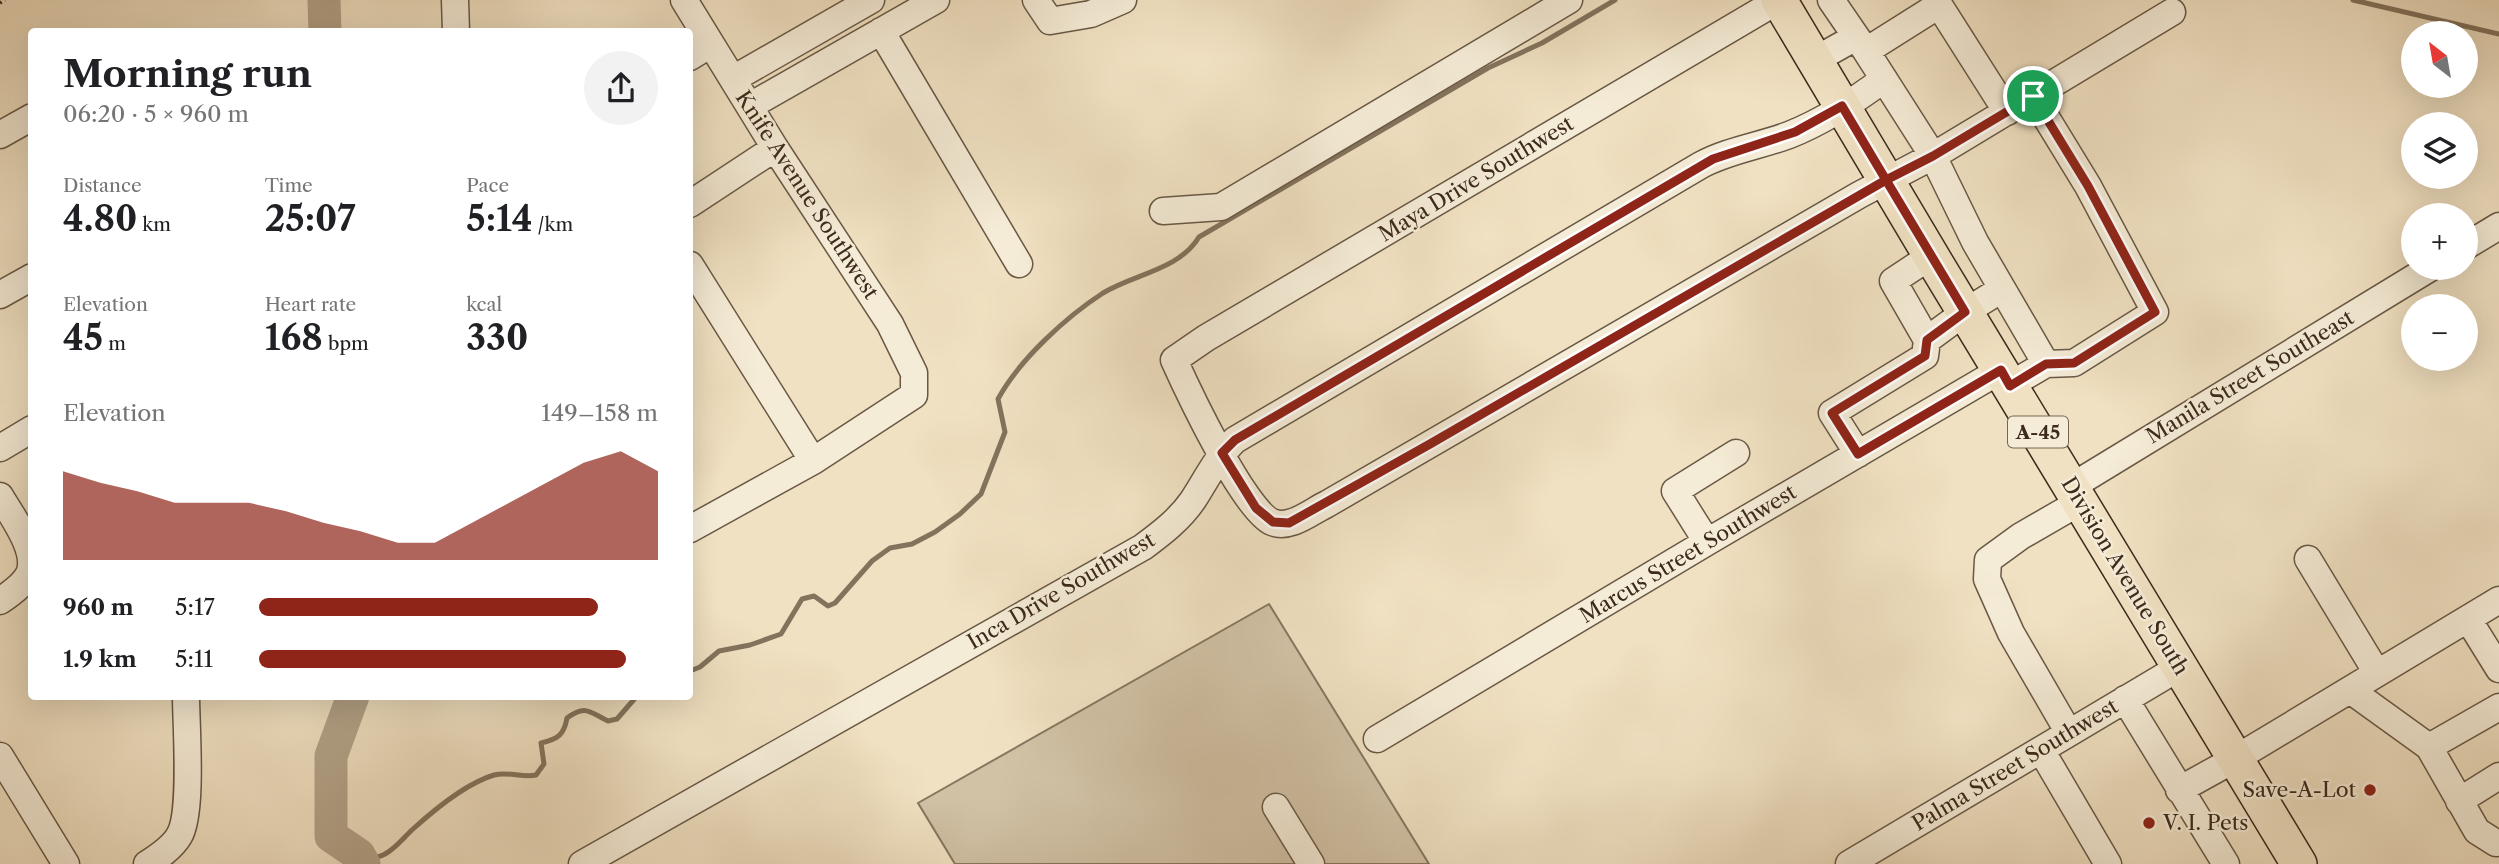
<!DOCTYPE html>
<meta charset="utf-8">
<style>
body{margin:0;font-family:"Libre Caslon Text",serif;background:#f2f2f2;color:#202124;height:100vh;display:flex;flex-direction:column;font-size:26px;white-space:nowrap}
*{box-sizing:border-box;margin:0}
p{font-size:23px;color:#757577}
.icon{flex:none;width:38px;height:38px;fill:none;stroke:currentColor;stroke-width:2;stroke-linecap:round;stroke-linejoin:round}
.map{position:relative;flex:1;overflow:hidden}
.details{position:absolute;left:28px;top:28px;width:665px;height:672px;display:flex;flex-direction:column;background:#fff;border-radius:7px;box-shadow:0 7px 28px #0002}
.details>*{flex:none}
.needle{width:46px;rotate:329deg}
.fabs{position:absolute;left:2401px;top:21px;display:grid;gap:14px}
.fabs a{display:grid;place-items:center;width:77px;height:77px;border-radius:50%;background:#fff;box-shadow:0 7px 28px #0002;font-size:35px}
.pin{position:absolute;display:grid;place-items:center;width:60px;height:60px;color:#fff;margin:-30px;border:4px solid #fff;border-radius:50%;box-shadow:0 2px 7px #0007}
.round{display:grid;place-items:center;flex:none;width:74px;height:74px;border-radius:37px;background:#f2f2f2}
.overview{display:flex;align-items:center;justify-content:space-between;height:119px;padding:0 35px}
h1{font-size:38px;font-weight:800;line-height:52px}
.figures{display:grid;grid-template-columns:repeat(3,1fr);gap:10px;height:119px;padding:7px 35px}
.figures div{display:grid;align-content:center}
.figures b{font-size:35px;font-weight:800}
.figures small{font-size:19px;font-weight:400}
.figures p{font-size:19px}
.chart{height:196px;padding:14px 35px}
.chart p{display:flex;justify-content:space-between}
.chart svg{width:100%;height:126px;margin-top:7px;fill:#8f2418;opacity:.7}
ul{padding:0 35px;list-style:none;font-size:23px}
li{display:grid;grid-template-columns:112px 84px 1fr;align-items:center;height:52px}
li i{height:18px;border-radius:9px;background:#8f2418}
.map>svg:first-child{display:block}
</style>
<div class="map">
<svg width="2499" height="864" viewBox="0 0 2499 864">
<rect width="100%" height="100%" fill="#f0e1c2"/>
<filter id="stains"><feTurbulence type="fractalNoise" baseFrequency=".00286" numOctaves="4"/><feColorMatrix values="0 0 0 0 .2 0 0 0 0 .09 0 0 0 0 .02 0 0 0 .5 -.17"/></filter>
<radialGradient id="worn" r=".72"><stop offset=".6" stop-color="#630" stop-opacity="0"/><stop offset="1" stop-color="#630" stop-opacity=".3"/></radialGradient>
<path fill="#d1c2a6" stroke="#867660" stroke-width="2" d="M1269,604L1429,864H955L918,803Z"/>
<g fill="none" stroke-linecap="round" stroke-linejoin="round">
<path stroke="#83735d" stroke-width="5" d="M2353,0L2499,34
M690,671L700,667L719,651L750,645L781,634L802,599L814,596L828,606L835,603L872,561L890,548L912,544L935,532L960,514L981,494L1005,432L998,399C1019,360 1066,317 1103,293C1134,274 1179,270 1199,237L1488,68L1542,43L1615,0
M359,855C369,858 375,859 385,854C396,848 404,837 413,829C434,810 467,783 494,775C508,771 522,778 536,775L544,764L541,743C558,739 564,735 567,718C586,704 589,712 608,721L617,719L637,696"/>
<path stroke="#b3a389" stroke-width="33" d="M324,0L325,32
M353,696L331,756V836L359,855L364,864"/>
<defs>
<path id="minor" d="M455,0L456,32
M684,0L775,148L890,324L914,373V395L813,461L690,529
M1036,0L1050,21L1091,14L1123,0
M1779,0L1206,338L1174,360C1188,391 1244,510 1272,522C1290,530 1312,511 1327,504L1859,195L1933,156L2172,12
M1831,0L1866,51
M881,31L1019,264
M690,57L711,44
M1815,60L1856,37
M733,79L871,0
M2033,96L2088,186L2155,312L2074,363L2046,364
M750,106L936,0
M2007,112L1939,5L1866,51L1933,156L1975,242L2046,364L2010,385
M0,135L32,117
M690,204L775,148
M1163,211L1221,207L1569,0
M2466,246L2499,226
M690,265L813,461
M0,295L32,277
M1927,340L1893,281L1931,256
M0,448L32,429
M1858,454L1832,413L1925,356L1927,340L1965,312L2002,289
M2071,487L2430,268
M0,496C11,515 39,551 29,574C24,584 9,595 0,601
M1707,542L1675,491L1736,453
M2308,559L2377,673
M2468,619L2499,669
M2350,690L2429,747L2499,707
M2125,699L2226,864
M2069,733L2011,633L1987,579L1988,560L2021,536L2080,502
M1377,739L1707,542L2001,370
M2429,747L2477,831L2496,843
M2041,750L2108,864
M0,756L66,864
M2179,790L2235,759L2499,600
M2459,801L2499,776
M1276,807L1311,864
M147,864C158,857 172,848 179,836C193,814 186,726 186,696
M582,864L1143,547C1162,533 1180,519 1193,500C1206,480 1217,457 1235,440L1701,165C1729,150 1760,146 1789,135C1822,122 1856,100 1884,79
M1849,864L2180,667"/>
<path id="major" d="M1779,0L1936,264L2299,864"/>
</defs>
<use href="#minor" stroke="#695845" stroke-width="29"/>
<use href="#major" stroke="#3c2a1b" stroke-width="38"/>
<path stroke="#3c2a1b" stroke-width="3.5" stroke-dasharray="2 3.5" stroke-linecap="butt" d="M0,3L5,0"/>
<use href="#minor" stroke="#f5ecd7" stroke-width="26"/>
<use href="#major" stroke="#f0e1c2" stroke-width="35"/>
</g>
<g fill="none" stroke-linecap="round" stroke-linejoin="round">
<defs>
<path id="route" d="M2033,96L1933,156L1886,180L1842,106L1795,132L1713,159L1235,440L1222,453L1256,508L1273,522L1289,523L1430,444L1886,180L1965,312L1927,340L1925,356L1832,413L1858,454L2001,370L2010,386L2046,364L2074,363L2155,312L2088,186L2033,96"/>
</defs>
<use href="#route" stroke="#fff" stroke-width="14"/>
<use href="#route" stroke="#8f2418" stroke-width="9"/>
</g>
<g fill="#8f2418" stroke="#f5ecd7" stroke-width="2.5">
<circle cx="2370" cy="790" r="7"/>
<circle cx="2149" cy="823" r="7"/>
</g>
<g text-anchor="middle" stroke-width="5" stroke-linejoin="round" paint-order="stroke">
<rect fill="#f5ecd7" stroke="#746453" stroke-width="2" x="2008" y="416.5" width="60" height="31" rx="5"/>
<g font-size="19" font-weight="bold" fill="#3c2a1b">
<text x="2038" y="439">A-45</text>
</g>
<g font-size="21" fill="#3c2a1b" stroke="#f5ecd7">
<text transform="translate(1476 179) rotate(-31)" y="7">Maya Drive Southwest</text>
<text transform="translate(807 195) rotate(57)" y="7">Knife Avenue Southwest</text>
<text transform="translate(2250 377) rotate(-31)" y="7">Manila Street Southeast</text>
<text transform="translate(1688 554) rotate(-31)" y="7">Marcus Street Southwest</text>
<text transform="translate(2125 576) rotate(59)" y="7">Division Avenue South</text>
<text transform="translate(1061 591) rotate(-30)" y="7">Inca Drive Southwest</text>
<text transform="translate(2015 765) rotate(-31)" y="7">Palma Street Southwest</text>
</g>
<g font-size="21" fill="#3c2a1b" stroke="#f5ecd7" text-anchor="end">
<text x="2356" y="797">Save-A-Lot</text>
<text x="2163" y="830" text-anchor="start">V. I. Pets</text>
</g>
</g>
<rect width="100%" height="100%" filter="url(#stains)"/>
<rect width="100%" height="100%" fill="url(#worn)"/>
</svg>
<div class="fabs">
<a><svg class="needle" viewBox="-14 -14 28 28"><path d="M0-13l5 13h-10z" fill="#e53935"/><path d="M0 13l5-13h-10z" fill="#757577"/></svg></a>
<a><svg class="icon" aria-label="layers" viewBox="0 0 24 24"><path d="M12 4l9 5-9 5-9-5zM3 14l9 5 9-5"/></svg></a>
<a>+</a>
<a>−</a>
</div>
<div class="pin" style="left:2033px;top:96px;background:#1e9e55"><svg class="icon" aria-label="arrive" viewBox="0 0 24 24"><path d="M6 21V4h12l-3 4 3 4H6"/></svg></div>
<section class="details">
<div class="overview"><div><h1>Morning run</h1><p>06:20 · 5 × 960 m</p></div><a class="round"><svg class="icon" aria-label="share" viewBox="0 0 24 24"><path d="M12 15V3M7 8l5-5 5 5M5 13v7h14v-7"/></svg></a></div>
<div class="figures">
<div><p>Distance</p><b>4.80<small> km</small></b></div>
<div><p>Time</p><b>25:07</b></div>
<div><p>Pace</p><b>5:14<small> /km</small></b></div>
</div>
<div class="figures">
<div><p>Elevation</p><b>45<small> m</small></b></div>
<div><p>Heart rate</p><b>168<small> bpm</small></b></div>
<div><p>kcal</p><b>330</b></div>
</div>
<div class="chart"><p><span>Elevation</span>149–158 m</p>
<svg viewBox="0 0 160 44" preserveAspectRatio="none"><path d="M0 44V13L10 17L20 20L30 24L40 24L50 24L60 27L70 31L80 34L90 38L100 38L110 31L120 24L130 17L140 10L150 6L160 13V44z"/></svg>
</div>
<ul>
<li><b>960 m</b>5:17<i style="width:85%"></i></li>
<li><b>1.9 km</b>5:11<i style="width:92%"></i></li>
</ul>
</section>
</div>
